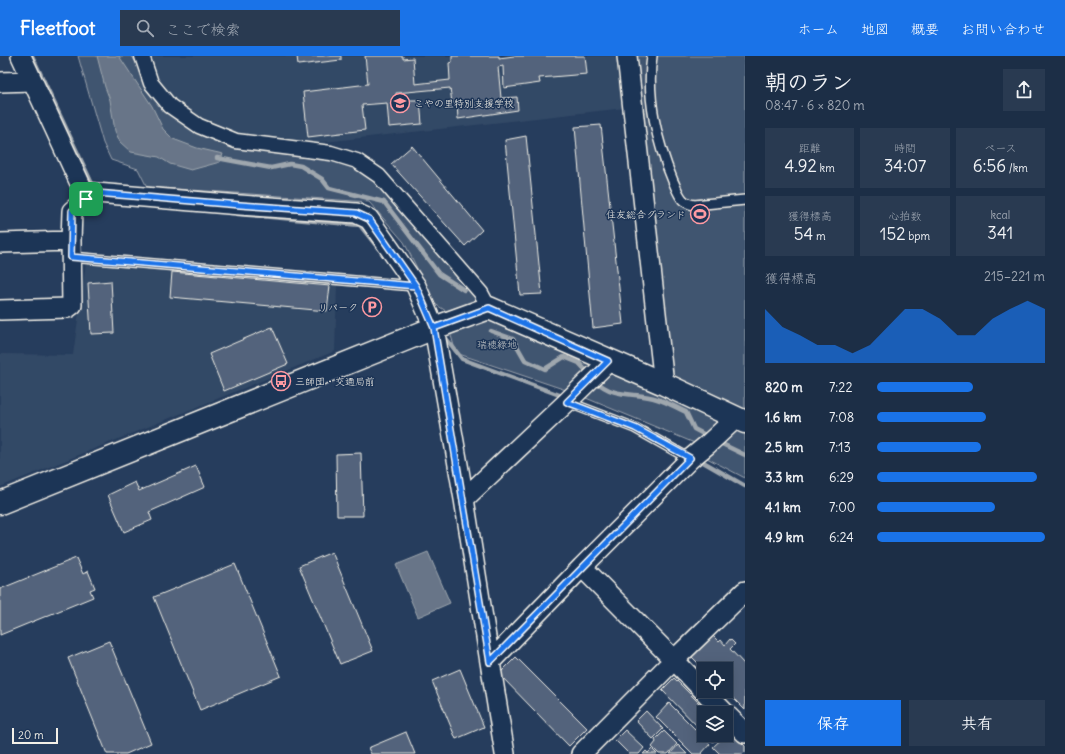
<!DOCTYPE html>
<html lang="ja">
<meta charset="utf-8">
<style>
body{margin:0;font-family:Delius,"Klee One",sans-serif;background:#293a51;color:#f1f3f6;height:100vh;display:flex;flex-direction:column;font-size:15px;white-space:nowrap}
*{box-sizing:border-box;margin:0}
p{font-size:13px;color:#a0a8b3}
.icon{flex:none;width:22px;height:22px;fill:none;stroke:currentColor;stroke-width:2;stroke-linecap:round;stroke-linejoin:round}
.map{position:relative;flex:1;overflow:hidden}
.side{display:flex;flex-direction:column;background:#1c2e46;width:320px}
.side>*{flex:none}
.controls{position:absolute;left:697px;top:606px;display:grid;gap:8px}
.controls a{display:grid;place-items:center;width:36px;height:36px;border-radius:0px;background:#1c2e46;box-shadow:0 4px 16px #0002,0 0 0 1px #3a4a5f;font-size:20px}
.scale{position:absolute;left:12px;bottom:10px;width:46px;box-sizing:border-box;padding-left:4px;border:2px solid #f4f1e8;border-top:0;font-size:11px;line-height:14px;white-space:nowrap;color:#f4f1e8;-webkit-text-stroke:3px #1d3557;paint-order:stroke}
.pin{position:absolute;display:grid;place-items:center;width:34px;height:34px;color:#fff;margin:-17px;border-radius:8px;box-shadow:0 2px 6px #0006}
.round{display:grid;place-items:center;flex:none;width:42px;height:42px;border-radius:0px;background:#293a51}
.headline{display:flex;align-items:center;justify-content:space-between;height:68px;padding:0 20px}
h1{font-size:22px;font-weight:600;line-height:30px}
.figures{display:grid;grid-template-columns:repeat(3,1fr);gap:6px;height:68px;padding:4px 20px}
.figures div{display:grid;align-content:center;border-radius:0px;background:#293a51;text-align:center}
.figures b{font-size:17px;font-weight:600}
.figures small{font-size:11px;font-weight:400}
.figures p{font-size:11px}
.chart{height:112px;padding:8px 20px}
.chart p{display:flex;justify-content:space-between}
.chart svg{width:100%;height:72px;margin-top:4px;fill:#1a73e8;opacity:.7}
.primary-button{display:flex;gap:8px;margin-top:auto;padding:8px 20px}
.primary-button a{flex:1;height:46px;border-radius:0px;background:#1a73e8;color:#fff;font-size:16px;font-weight:600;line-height:46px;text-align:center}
.primary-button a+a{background:#293a51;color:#f1f3f6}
ul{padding:0 20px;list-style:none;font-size:13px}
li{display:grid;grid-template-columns:64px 48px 1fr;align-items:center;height:30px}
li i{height:10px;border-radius:5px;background:#1a73e8}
header{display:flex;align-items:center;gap:24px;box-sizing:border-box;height:56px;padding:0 20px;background:#1a73e8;color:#fff}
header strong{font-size:19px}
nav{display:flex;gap:22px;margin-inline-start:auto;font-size:14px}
.search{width:280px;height:36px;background:#293a51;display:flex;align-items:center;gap:10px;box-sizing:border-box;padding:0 14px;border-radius:0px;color:#a0a8b3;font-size:15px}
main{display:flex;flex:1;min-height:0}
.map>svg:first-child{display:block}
</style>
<header>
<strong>Fleetfoot</strong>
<div class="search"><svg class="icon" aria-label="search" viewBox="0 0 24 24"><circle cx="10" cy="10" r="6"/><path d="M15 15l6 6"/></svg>ここで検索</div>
<nav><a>ホーム</a><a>地図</a><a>概要</a><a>お問い合わせ</a></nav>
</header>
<main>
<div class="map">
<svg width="745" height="698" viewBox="0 0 745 698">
<rect width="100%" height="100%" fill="#263d5d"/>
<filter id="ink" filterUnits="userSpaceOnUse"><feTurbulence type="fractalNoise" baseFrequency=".025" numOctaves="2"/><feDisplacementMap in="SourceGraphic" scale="8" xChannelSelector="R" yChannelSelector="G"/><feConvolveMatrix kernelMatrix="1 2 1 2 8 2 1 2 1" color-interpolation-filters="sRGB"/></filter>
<g filter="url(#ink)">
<path fill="#334966" d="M146,0H619L625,52L306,88L238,80L199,65L170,42L154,23Z
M86,207L337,228L335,295L0,431V298L73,299Z"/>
<path fill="#40546f" stroke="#9aa2ac" d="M78,0H132L156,43L197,73L330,100L379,122L483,245L446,255L435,248L404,186L369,146L147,131L138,113L111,104L103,87Z
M637,0H745V357L678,324L671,316Z
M492,264L505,267L745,376V422L705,401L697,388L569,335L456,297L450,276L473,265Z"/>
<path fill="#677588" stroke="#9fa7ae" d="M97,0H119L152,50L163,73L173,83L197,92L223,98L220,106L191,114L170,108L159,101L131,96L120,86L115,75L110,44L105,31Z
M428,496L450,547L418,561L396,509Z"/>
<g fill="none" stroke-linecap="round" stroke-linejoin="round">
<path stroke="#9fa7ae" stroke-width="4.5" d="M32,0L94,132
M217,102L271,112L290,108L301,110L322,123L329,132L384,146L439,218L464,234
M238,158L360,169L379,193
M491,275L513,283L525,304L545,313L564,301L579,307L590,319
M442,277L462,303L565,341
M595,324C613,343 636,336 657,343C667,346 677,352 686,356L694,373L709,381
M718,386L745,399
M698,403L745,430"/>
</g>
<path fill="#52647b" stroke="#f4f1e8" d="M297,0H341V4L298,9Z
M365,0H403V3L413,2L415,28L450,24L449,7L452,6V0H499V2L514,0H585L587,18L539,22L540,27L504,32L503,10L498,11L501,42L517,41L518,54L458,63L457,47H452L450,32L396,37V44H420L422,68L389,71L387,47L362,49L365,74L308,81L303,36L368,28Z
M601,69L623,268L593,272L575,71Z
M526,80L542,238L520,239L505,84Z
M412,90L482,174L465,190L391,108Z
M172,216L330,230L327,255L170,241Z
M111,225L114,277L91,278L88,227Z
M272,271L288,308L224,335L209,298Z
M361,397L363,460H337L336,398Z
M196,410L205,431L149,456L152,464L124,476L108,439L135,426L139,435Z
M332,496L373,595L340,608L299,510Z
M76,502L83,518L88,515L95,532L90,534L93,541L0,579V533Z
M235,508L281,620L200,654L154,541Z
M713,580L719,586L721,584L725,589L730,583L735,588L730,593L745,609V654L726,635V613H704L692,601Z
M109,585L151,687L126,698H107L68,602Z
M516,601L587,672L569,690L499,618Z
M460,613L484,671L456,683L432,625Z
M674,622L709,657H704V677L662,634Z
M669,647L710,688L701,698H693L656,661Z
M646,655L663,673L653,683L636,665Z
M625,674L644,692L639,698H629L615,684Z
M664,675L677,688L668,698H659L652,691L656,686L655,684Z
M730,675L745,690V696L743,698H720L713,691Z
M406,676L415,698H371L368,692Z
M706,679H720L713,686Z
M678,689L687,698H670Z
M652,693L657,698H643L646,695L648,697Z"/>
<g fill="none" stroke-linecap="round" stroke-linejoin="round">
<defs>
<path id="service" d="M652,0C646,41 657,87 673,125C676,131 678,139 683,144C686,147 689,148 694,149L745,144
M71,201L414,230
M567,346L635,372L690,403"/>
<path id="pedestrian" d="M142,0L151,27L170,50L199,70L236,85L331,97L357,105L379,120L481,237L489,252"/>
<path id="minor" d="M21,0L84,136L240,149L356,157L369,163L416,230L434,272L464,443
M627,0L664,328
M0,26L32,25
M0,187L71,185L72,155L86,143L84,136
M0,254L68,252L72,249L71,185
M582,511L690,403L707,389L736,362
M490,606L464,443L567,346L609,305
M726,658L745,677
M505,698L490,606L582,511L674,604L745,535
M581,698L674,604L725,657"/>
<path id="tertiary" d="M0,447L434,272L489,252L664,328L745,366"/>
</defs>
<use href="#service" stroke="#f4f1e8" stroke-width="12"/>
<use href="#pedestrian" stroke="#f4f1e8" stroke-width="17"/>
<use href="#minor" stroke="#f4f1e8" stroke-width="22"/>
<use href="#tertiary" stroke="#f4f1e8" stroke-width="25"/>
<use href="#service" stroke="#1d3557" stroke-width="9"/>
<use href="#pedestrian" stroke="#1d3557" stroke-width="14"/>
<use href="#minor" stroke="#1d3557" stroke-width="19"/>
<use href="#tertiary" stroke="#1d3557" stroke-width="22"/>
</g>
</g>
<g fill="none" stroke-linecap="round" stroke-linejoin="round" filter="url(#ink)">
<defs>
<path id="route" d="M86,143L84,136L240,149L356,157L369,163L416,230L434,272L490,606L690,402L635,372L567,346L608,305L489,252L434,272L416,230L71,201L72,155L86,143"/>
</defs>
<use href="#route" stroke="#fff" stroke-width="8"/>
<use href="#route" stroke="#1a73e8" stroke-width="5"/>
</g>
<defs>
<symbol id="school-ring" viewBox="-11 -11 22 22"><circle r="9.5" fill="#1d3557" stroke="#ff9aa2" stroke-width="1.5"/><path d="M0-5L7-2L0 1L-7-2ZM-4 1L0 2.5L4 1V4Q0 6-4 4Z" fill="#ff9aa2"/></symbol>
<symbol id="stadium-ring" viewBox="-11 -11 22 22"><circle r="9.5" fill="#1d3557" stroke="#ff9aa2" stroke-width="1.5"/><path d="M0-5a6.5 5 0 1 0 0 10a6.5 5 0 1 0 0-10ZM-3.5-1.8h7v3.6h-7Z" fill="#ff9aa2"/></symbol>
<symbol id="parking-ring" viewBox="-11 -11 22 22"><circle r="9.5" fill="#1d3557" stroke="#ff9aa2" stroke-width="1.5"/><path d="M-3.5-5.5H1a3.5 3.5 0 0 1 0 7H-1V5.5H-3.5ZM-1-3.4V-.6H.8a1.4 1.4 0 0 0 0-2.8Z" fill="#ff9aa2"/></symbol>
<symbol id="bus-ring" viewBox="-11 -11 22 22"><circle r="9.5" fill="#1d3557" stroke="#ff9aa2" stroke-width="1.5"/><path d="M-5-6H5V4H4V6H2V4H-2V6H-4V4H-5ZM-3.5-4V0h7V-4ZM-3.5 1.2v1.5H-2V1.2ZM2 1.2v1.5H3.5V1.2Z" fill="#ff9aa2"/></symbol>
</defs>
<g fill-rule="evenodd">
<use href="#school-ring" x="389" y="36" width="22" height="22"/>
<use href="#stadium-ring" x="689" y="147" width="22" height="22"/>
<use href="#parking-ring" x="361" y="240" width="22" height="22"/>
<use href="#bus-ring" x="270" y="314" width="22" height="22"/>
</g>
<g text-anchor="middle" stroke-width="3" stroke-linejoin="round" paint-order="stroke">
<g font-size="10" fill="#f4f1e8" stroke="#1d3557" text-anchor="start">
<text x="414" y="51">こやの里特別支援学校</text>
<text x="686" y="162" text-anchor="end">住友総合グランド</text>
<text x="358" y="255" text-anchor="end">リパーク</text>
<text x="295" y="329">三師団・交通局前</text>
</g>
<g font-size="10" fill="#bec2c4" stroke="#1d3557">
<text x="497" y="292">瑞穂緑地</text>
</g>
</g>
</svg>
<div class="controls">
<a><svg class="icon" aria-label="locate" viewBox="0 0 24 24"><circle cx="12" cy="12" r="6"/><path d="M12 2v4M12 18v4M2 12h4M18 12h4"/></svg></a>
<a><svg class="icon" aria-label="layers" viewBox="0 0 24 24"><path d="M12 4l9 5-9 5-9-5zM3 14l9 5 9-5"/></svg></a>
</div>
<div class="scale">20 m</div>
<div class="pin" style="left:86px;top:143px;background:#1e9e55"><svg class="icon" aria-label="arrive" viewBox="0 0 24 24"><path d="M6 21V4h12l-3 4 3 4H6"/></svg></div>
</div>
<section class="side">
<div class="headline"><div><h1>朝のラン</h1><p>08:47 · 6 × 820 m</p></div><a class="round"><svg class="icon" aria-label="share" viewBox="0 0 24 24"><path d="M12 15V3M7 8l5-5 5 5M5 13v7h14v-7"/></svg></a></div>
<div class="figures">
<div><p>距離</p><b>4.92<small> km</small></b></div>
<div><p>時間</p><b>34:07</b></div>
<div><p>ペース</p><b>6:56<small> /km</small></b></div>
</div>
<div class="figures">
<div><p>獲得標高</p><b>54<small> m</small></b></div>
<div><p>心拍数</p><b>152<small> bpm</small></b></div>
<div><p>kcal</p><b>341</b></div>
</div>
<div class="chart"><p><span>獲得標高</span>215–221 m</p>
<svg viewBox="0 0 160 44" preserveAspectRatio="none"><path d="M0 44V11L10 22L20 27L30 33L40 33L50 38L60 33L70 22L80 11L90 11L100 17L110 27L120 27L130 17L140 11L150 6L160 11V44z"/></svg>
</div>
<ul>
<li><b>820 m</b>7:22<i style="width:57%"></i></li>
<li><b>1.6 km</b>7:08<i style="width:65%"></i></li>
<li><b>2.5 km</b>7:13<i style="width:62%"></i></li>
<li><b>3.3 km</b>6:29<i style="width:95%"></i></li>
<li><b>4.1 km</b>7:00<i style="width:70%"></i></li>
<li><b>4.9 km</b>6:24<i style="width:100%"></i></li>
</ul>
<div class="primary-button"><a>保存</a><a>共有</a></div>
</section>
</main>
